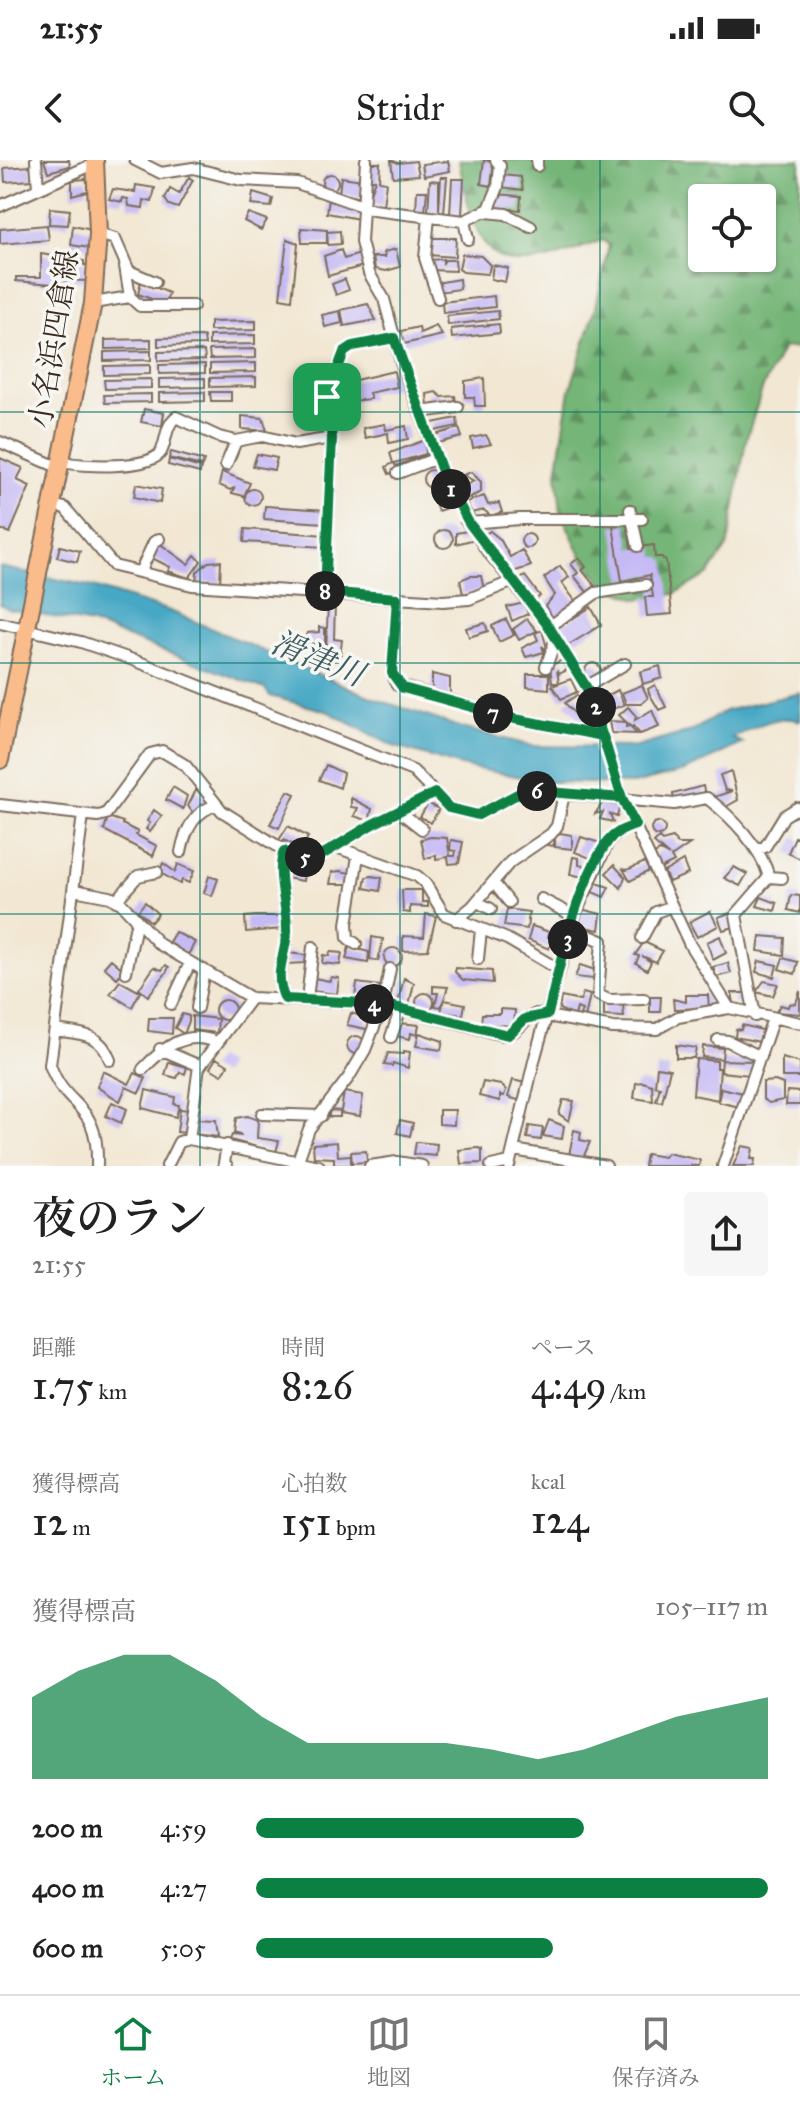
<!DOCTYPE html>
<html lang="ja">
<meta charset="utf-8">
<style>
body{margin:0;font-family:"IM FELL Great Primer","Noto Serif JP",serif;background:#f6f6f6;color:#222;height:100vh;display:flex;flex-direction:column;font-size:30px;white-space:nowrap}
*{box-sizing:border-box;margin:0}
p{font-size:26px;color:#767676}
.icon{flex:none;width:44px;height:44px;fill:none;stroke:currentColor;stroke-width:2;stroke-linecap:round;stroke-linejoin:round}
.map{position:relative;height:1006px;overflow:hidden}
.drawer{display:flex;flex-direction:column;background:#fff;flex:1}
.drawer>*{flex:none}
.buttons{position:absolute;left:688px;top:24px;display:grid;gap:16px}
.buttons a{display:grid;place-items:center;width:88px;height:88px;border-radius:8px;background:#fff;box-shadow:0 2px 6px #0004;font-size:40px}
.pin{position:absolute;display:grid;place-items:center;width:68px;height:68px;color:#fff;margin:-34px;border-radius:16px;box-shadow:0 4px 12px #0006}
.km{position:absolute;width:40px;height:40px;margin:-20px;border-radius:50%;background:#222;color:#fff;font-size:22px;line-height:40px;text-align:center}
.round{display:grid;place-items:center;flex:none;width:84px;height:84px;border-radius:8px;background:#f6f6f6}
.headline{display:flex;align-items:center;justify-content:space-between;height:136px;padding:0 32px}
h1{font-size:44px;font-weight:600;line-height:60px}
.metrics{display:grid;grid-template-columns:repeat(3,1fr);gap:12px;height:136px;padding:8px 32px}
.metrics div{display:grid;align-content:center}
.metrics b{font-size:40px;font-weight:600}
.metrics small{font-size:22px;font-weight:400}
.metrics p{font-size:22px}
.chart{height:224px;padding:16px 32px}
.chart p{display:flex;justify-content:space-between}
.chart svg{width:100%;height:144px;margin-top:8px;fill:#0b8043;opacity:.7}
ul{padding:0 32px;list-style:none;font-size:26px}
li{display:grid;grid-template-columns:128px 96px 1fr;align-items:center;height:60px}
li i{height:20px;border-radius:10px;background:#0b8043}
.status{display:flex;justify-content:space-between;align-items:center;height:56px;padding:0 40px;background:#fff;direction:ltr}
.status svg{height:22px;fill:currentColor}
header{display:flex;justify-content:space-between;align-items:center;height:104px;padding:0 32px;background:#fff;font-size:36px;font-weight:600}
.dock{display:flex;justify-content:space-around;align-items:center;height:112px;border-top:2px solid #e0e0e0;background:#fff;font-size:22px;color:#767676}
.dock a{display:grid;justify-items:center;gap:4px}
.dock .current{color:#0b8043}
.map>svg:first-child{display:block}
</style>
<div class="status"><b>21:55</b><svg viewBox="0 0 49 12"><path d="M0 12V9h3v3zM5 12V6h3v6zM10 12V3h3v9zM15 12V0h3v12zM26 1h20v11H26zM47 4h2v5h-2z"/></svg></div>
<header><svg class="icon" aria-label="back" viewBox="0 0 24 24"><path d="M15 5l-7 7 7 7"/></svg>Stridr<svg class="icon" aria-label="search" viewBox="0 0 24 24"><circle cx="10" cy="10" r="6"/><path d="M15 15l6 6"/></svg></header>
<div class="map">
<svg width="800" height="1006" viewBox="0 0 800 1006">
<defs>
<pattern id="forest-firs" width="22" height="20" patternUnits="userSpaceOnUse" patternTransform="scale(2)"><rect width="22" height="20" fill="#74b577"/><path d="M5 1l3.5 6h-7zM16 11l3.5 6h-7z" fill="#609361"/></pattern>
</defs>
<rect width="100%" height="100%" fill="#f6f6f2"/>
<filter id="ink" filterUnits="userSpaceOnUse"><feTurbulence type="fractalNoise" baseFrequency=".0125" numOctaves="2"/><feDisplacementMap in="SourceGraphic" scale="16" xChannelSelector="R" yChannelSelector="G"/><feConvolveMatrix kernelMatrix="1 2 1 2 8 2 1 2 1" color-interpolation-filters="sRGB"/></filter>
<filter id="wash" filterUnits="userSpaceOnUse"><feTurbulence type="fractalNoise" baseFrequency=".006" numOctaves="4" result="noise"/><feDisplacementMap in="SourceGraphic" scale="32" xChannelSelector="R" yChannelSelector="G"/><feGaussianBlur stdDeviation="1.8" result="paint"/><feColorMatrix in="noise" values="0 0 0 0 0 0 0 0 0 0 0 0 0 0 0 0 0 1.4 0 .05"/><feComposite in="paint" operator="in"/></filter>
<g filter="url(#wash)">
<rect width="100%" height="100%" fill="#f2e7d3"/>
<path fill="url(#forest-firs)" stroke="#58704a" stroke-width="2" fill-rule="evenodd" d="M459,0H800V187L783,188L763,227L746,280L728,385L709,414L674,434L638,439L605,426L583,399L561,353L557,313L570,230L596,147L609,85L602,80C499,121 478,111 459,0ZM702,38H762V98H702Z"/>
<path fill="#46a8c5" stroke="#406972" stroke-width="2" d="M0,407L93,427L170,451L376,539L462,568L532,586L636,587L692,571L725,551L800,533V561C776,553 754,568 732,578L743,583L685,611L633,624L548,622L461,606L393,586L327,551L270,536L265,529L92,464L9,449L0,444Z"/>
<g id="blocks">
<path fill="#c6baf5" d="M44,0H69L70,6L48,12Z
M391,0L398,3L416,1L419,15L393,17Z
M484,0L494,2L491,26L481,24Z
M448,1L450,11L424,16L422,4Z
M368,3H380L379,21L386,22L383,46L366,44L375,20H368Z
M31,6L32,20L5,22L4,8Z
M322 22a8 8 0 1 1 16 0a8 8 0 1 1-16 0Z
M503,15L521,17L523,30L501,27Z
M189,17L193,20L178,48L169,45L165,39L170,29L179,34Z
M341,17L363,20L360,38L339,33Z
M441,17H447L444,53L428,52L430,20L439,21V50Z
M87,19V31L72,35V20Z
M452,19H464L462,55L450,54Z
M136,25L155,28L152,42L144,40L143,48L129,46L128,39L123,38L122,42L109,39L113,29L135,32Z
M417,31H427L425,52L416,51Z
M253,33L273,39L271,47L251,45Z
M495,34L521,36L520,50L494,47Z
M329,39L361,47L359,59L327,53Z
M50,48L70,50L68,65L49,64Z
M248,53L267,60L261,70L244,61Z
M47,65L49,80L0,84V69Z
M73,66L92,70L90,88L71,85Z
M301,68L327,70V83H302Z
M340,71L341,84L328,85L327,72Z
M427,78H456L455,97L427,95Z
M287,79L298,83L292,140L280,138Z
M396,89L400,107L386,111L375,109L373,97H385L384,92Z
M341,90L344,99L360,94L363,106L328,116L324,96Z
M41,94L84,101V105H90L88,121L59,120L53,124L16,121V117H41Z
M462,94L481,96L490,105L489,111L487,114L463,112L459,109Z
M443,99V103L445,100H455L456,111L429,110V100Z
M493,105L508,108L505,122L491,119Z
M345,119L349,130L336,135L332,124Z
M459,119L460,129L438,132L436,123Z
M141,121L169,133L165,144L138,134Z
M494,136L495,147L443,153L442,142Z
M368,144L376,160L344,166L341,150Z
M340,151L342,163L325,167L322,155Z
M498,151L499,159L448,165L447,156Z
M256,161V170L210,171V162Z
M499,164L500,173L452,178L451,169Z
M436,166L442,175L404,184L401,171L419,167L420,173Z
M255,175V184L209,185V176Z
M204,177L205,185L158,186V178Z
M151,179V188L105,189V180Z
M256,189V198L210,199L209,190Z
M151,191V200L104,201V192Z
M204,191L205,200L158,201V192Z
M256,203V212L210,213V204Z
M205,204V213L159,214V205Z
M150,205V214L104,215V206Z
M394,211L397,227L369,233L371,239L351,241L347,222Z
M256,217V226L210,227V218Z
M205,218V227L159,228V219Z
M484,218L485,246H475L474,237H465V221Z
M151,219V228L105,229L104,220Z
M205,232V241L159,242V233Z
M210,232H231V241H211Z
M436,232L442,237L455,236L456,242L428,247L427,234Z
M151,234V242L105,243L104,235Z
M144,249L164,253L162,266L141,262Z
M242,256L263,258L267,271L242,269Z
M457,258L458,266L434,271L432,263Z
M385,264L386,270L406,266L408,279L389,283L388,273L365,278L363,268Z
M459,268L462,277L438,283L435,275Z
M486,275L491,284L473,288L471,278Z
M425,280L426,294L394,303L396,306L428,294L430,298L389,314L386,307L393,303L390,293Z
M171,292L204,301L202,306L169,298Z
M257,294L277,298L274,310L253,306Z
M0,298L23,308L17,320L30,326L10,373L0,369Z
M169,299L201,308L200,313L168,305Z
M423 319a9 9 0 1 1 18 0a9 9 0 1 1-18 0Z
M222,312L250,323L244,336L232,333L234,328L230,330L219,325Z
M471,312L481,322V332L464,340L458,330L474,321L463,315Z
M136,324L162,329L160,343L134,337Z
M245 337a8 8 0 1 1 16 0a8 8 0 1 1-16 0Z
M450,335L452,346L438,351L433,338Z
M484,336L488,345L499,343L502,352L491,356L484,350L471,353L466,342Z
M265,346L326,350L325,363L264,359Z
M464,360L475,379L456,384V373L467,371L460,363Z
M627,364L631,388L654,385L655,397H661L666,401L672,454L647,456L645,437H653L650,415L622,421L613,366Z
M245,369L325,375L324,387L244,382Z
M435 379a9 9 0 1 1 18 0a9 9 0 1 1-18 0Z
M490,371L500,379L510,397L522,390L531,406L513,412L484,375Z
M521 381a7 7 0 1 1 14 0a7 7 0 1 1-14 0Z
M159,383L188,404L195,395L201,401L189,418L168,411L170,407L150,397Z
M60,386L80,391L77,402L57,397Z
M579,398L586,407L582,410L595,426L587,432L574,416L578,413L571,404Z
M221,401L220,423L196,422L197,412L208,402Z
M560,406L569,417L562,423L576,442L554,459L545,446L555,435L544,418Z
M470,416H481L484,430L463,434L460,420Z
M525,416L540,436L534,441L519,420Z
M328,442H335L334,479L342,480L340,497L326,496Z
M524,443L528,454L512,461L507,447Z
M591,447L601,465L567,486L556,469Z
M506,459L514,475L499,482L492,466Z
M527,459L537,471L519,480L513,469Z
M485,463L488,471L469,477L466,468Z
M319,467L325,468V491L316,490L314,484L307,482V473L319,472Z
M542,470L548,492L542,486L544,492L526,497L522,488L538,480L535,473Z
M562,500L567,510L559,514L557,510L559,523H552L550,506Z
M585 511a8 8 0 1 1 16 0a8 8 0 1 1-16 0Z
M660,506L662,518L643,524L640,512Z
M432,514L450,518V533L445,537L432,533Z
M527,514H549V529L527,527Z
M571,519L577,532L561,539L552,526Z
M642,525L648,538L641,544H626L622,533Z
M655,525L666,547L659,550L649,533L648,529Z
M618,530L624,545L604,552L599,540Z
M577,535L592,557L584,564L565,543Z
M628,547L636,556L635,560L652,550L659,567L640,574L633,566L631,568L637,574L611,573L609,561L626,562V567L630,566L619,555Z
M326,605L343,613L340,628L319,620Z
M731,611L738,640L722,649L714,637L732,631L725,630L720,615Z
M703,626L705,635L674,641L673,634Z
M173,627L187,636L183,649L166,640Z
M196,630L210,640L193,653L188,646Z
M288,631L295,634L279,668L270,664Z
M351,638L372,649L369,661L354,656L358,648L351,647Z
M604,641L620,645L617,657L610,654L613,662L600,659L603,652L595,654Z
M428,643L439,649L431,663L420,657Z
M154,650L162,656L150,672L146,669L150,663L147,661Z
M108,657L123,662L122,664L138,672L136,675L157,686L153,696L104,670Z
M651 669a7 7 0 1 1 14 0a7 7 0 1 1-14 0Z
M288,666L308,677L301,689L284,680L282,685L277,683Z
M560,673L572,675V689L555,687V681L553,686L547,685L549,679L555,681V674Z
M431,677L447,678L450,696H455L456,691L450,690L451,680L463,682L459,703L449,704L448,697L436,699V695L425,699L421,679Z
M581,677L600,683L595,700L575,692Z
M795,677L800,680V699L788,693Z
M659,678L662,681L673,678L677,684H690L671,697L674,702L660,709L654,694L660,691L669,696L654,683Z
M573,697L579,698V705L590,707L587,718L570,714Z
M301,699L305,701L303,721L285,718L287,703L299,705Z
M683,701L688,714L669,722L664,712Z
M645,702L649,711L630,721L623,709L627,710Z
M163,703L175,712L178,704L194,711L189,723L182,720L180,724L159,712Z
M614,705L625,717L621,728L606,713Z
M734,707L747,714L740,726L724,718Z
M340,711L350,713L348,724H330L332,712Z
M209,716L218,719L212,736L204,733Z
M372,716L382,718L380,731L364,728L366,717Z
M594,722L609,727L604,737L590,731Z
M402,730H422V742H428V747L410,746V753L403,752Z
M791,735L800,736V753L788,750Z
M761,737L777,743L775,751L757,746Z
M145,742L158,754L151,762L138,751Z
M507,749L529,752L527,769L504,766Z
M585,750L601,754L599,770L576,765L581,751Z
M710,751L718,766L697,777L689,762Z
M730,753L734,767L723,770L718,757Z
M426,754L436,756L428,790L403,791V776L424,777Z
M255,756H282L283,769L246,772L245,757Z
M532,766L549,772L548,777L553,778L549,789L528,780Z
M175,772L195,782L188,795L169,782Z
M720,776L726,793L713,800L707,782Z
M760,776L785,778L784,795L758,791Z
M372,777L383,779L378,801L370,799Z
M644,782L663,791L656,802L642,796L651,802L647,810L636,803L639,796L635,795Z
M349,787L369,792L368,803L346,799Z
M384 797a9 9 0 1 1 18 0a9 9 0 1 1-18 0Z
M330,792L342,793L340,805L322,803L323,795L329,796Z
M287,793L306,795L305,803L286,804Z
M783,798L798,802L795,814L779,809Z
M111,799L124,810L117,818L104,807Z
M759,801L777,805L774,817L756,812Z
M728,803L731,813L716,817L713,807Z
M166,805L169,807L166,813L148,836L139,829L154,807L162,810Z
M580,805L595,810L593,819L575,817Z
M456,808L492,811L493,823L463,820L455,812Z
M331,817L339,818L337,834L312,831L314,818L330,821Z
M404,818L414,823L409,845L398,843Z
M120,821L140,832L132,847L110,834Z
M764,821L778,824L773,836L756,832Z
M357,823L381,826L379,840L355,837Z
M433,826L448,827L441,847L435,846L438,833H433Z
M800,831V854L776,852L780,845L788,847L789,844L796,843Z
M583,833L590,835L585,858L579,857L582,850L577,848L575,856L559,849L561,837L580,841Z
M732,833H747L750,848L734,843Z
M416 842a9 9 0 1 1 18 0a9 9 0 1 1-18 0Z
M686,835H708L709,848L674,849L673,839L686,842Z
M650,837H661L660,852H650Z
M444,840L465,844L463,855L441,852Z
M215 850a10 10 0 1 1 20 0a10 10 0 1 1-20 0Z
M604,843L623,844L624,857L604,856Z
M500,849L515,850L514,866L481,864L482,854H500Z
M351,853L367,858L366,862L372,864L371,870L347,865Z
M182,854L189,856V861L184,874L175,868Z
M192,856L218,859L217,873L192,870Z
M149,858H173L172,874L148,871Z
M399,863L419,865L417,875L411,873L410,879L396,876Z
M742,865L762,870L760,882L735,877L736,869L741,870Z
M419,873L443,881L441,890L416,886Z
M347 885a9 9 0 1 1 18 0a9 9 0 1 1-18 0Z
M676,885L696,888L694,898H676Z
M703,886L723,888L722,899L702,897Z
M404,891L410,892L408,908L393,903L392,906L384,905L388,893L404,894Z
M216,898L228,905L222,915L210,908Z
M782,898L800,903V917H782Z
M696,899L717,901V908H720L718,940L693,935Z
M722,900L752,901V911L750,915L721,912Z
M169,902L187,907L185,914L180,912L177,918L165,915Z
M657,907L670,909L662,942L656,941L660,927L655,926Z
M103,911L129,924L135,913L146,918L139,933L126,927L120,941L97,927Z
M513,920L525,923L521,941L508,937Z
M775,921L783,924V940L769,943L763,939V922Z
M483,922L501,925L506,930L504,936L500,935V941L479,936Z
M643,922L652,925L653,941L634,938L636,923Z
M721,928L743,933L740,947L718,942Z
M146,930L175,937L174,944L179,945L176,957L142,948Z
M787,931L800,932V945H786Z
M344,932L363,935L360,956L340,953V957H329V950L341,951Z
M563,940L574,941L569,961L559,954Z
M112,942L127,949L121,963L106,956Z
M180,949L190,950L188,973L177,972Z
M439,950H455L454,965L439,964Z
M247,956L258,960L257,978L279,981L276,992L230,980L232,975L242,976L234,973L236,958Z
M194,959L216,960L218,977L193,974Z
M400,960L413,963L410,976L397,973Z
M549,960L564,966L562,979L543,976Z
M529,966L543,968L541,980L527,978Z
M574,970L581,972L580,980L590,982L583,998L569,995Z
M337,982L338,996L351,995V1005H334V998L314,997L313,984Z
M416,982L437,984L436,996L414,994Z
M742,986L753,988L751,999H755L754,1006H733Z
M478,988L482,989V1003L461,1004L459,990Z
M366,991L367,1002L352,1003L351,992Z
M667,993L700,1000L699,1006H644L646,994L664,997Z"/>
</g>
</g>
<g filter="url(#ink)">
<use href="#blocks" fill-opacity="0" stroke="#7b6c5d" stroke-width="2"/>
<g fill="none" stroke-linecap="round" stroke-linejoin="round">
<defs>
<path id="street" d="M36,0L38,28
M135,0L161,13L193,8L241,20L297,23L373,50L464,61L489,49L498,27L500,6L496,0
M366,0L361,82L369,113L384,139L401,202L443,314L485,388L549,467L588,530L622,638L690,785L729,848L800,863
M537,0V6
M0,46L96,3
M486,52L506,54L531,67
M429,57L425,98L438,138
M464,61L468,79
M98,74L115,79L129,111L155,122
M125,106L130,137
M93,143L130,137L140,146H193
M420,252L458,247
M0,282L60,308
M62,302C81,306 150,310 161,292C167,280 165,266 176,257L219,277L236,281L262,276L296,284L332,278
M226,305L236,281
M398,313L437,298
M52,345L65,348L114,406L192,425L443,441L469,439L511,422
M630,350L638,386
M469,363L520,359H642
M140,412L154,382L159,379
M325,432L332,278L328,230L344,192L353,186L394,178
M397,438L392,513L397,525L515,559L603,576
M0,463L81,482L139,502L413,611L449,648L478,655L525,630L674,644L707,638C732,657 761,687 769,717L736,755L755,856
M549,467L596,433L646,425
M546,507L556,478
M586,527L625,504
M0,645L98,656L106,654L150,594L162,591L185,605L222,651L293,696L322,695L371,665L435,633
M399,651L422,669
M83,655L50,905C67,953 99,939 97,1006
M336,687L417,716L425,723L444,754L507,779L558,809
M757,689L765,687L784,656L797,648L800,651
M284,691C275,715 288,746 287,772C286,798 273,814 285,839
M181,692C185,671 195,650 217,645
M769,717L782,718
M493,722L509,742
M74,730L110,737L121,743L159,784L251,838L383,844L502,875C517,875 523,859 536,854L613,868L657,869L678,857L729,848
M541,739L574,756
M116,741L138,716L157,712
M477,742L491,749
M456,760L472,747L510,702L551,674L557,666L564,634
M571,768L602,781L598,835L609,840L644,839
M642,778L656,752L672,746
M356,784L348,778L347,764L358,696
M478,799L481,770
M126,812L137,760
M307,839L313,787
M171,844L190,803
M197,848L204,810
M55,870C81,874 100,872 110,900
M391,877L401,848
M718,880L728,881L761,897
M160,889L200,906L251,838
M143,909C162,889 185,869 216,882
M262,954L321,956
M189,979L199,906
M227,985L224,1003L227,1006
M514,990L606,1006
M167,1006L179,982L189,979L319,1006
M296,1006L309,969L349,917L365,890L383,844L390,809
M370,1006L397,1002L422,1006
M491,1006L510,1002
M509,1006L535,897L575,755L608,682L618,672L635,665
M723,1006L773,858"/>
<path id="primary" d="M0,600L93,143L98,74L95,0"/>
</defs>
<use href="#street" stroke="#7b6c5d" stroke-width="14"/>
<use href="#primary" stroke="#7b6c5d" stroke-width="20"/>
<use href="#street" stroke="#fff" stroke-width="10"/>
<use href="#primary" stroke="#fabc8b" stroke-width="16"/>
</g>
</g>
<g fill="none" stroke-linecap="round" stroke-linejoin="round" filter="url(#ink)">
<defs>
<path id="route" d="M327,237L344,192L353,186L394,178L443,314L469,363L549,467L588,530L622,638L635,665C625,669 615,672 608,681C576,726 561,800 548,854L525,859L508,875L383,844L285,839C273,814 285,798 287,772C288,746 275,715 284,691L293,696L322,695L371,665L435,633L449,648L478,655L525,630L622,638L603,576L515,559L403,528L392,513L397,438L325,432L332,278L327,237"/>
</defs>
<use href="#route" stroke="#fff" stroke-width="16"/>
<use href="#route" stroke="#0b8043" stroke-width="10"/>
</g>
<path fill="none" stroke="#0f766e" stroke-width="2" stroke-opacity="0.55" d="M200,0V1006M400,0V1006M600,0V1006M0,252H800M0,503H800M0,754H800"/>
<g text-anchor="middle" stroke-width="7" stroke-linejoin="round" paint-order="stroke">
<g font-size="30" fill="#3b2a1e" stroke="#f6f6f2">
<text transform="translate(54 179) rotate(-81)" y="10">小名浜四倉線</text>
</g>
<g font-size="32" font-style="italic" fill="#3f5c61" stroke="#f6f6f2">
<text transform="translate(318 498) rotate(22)" y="11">滑津川</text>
</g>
</g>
</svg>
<div class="buttons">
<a><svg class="icon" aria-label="locate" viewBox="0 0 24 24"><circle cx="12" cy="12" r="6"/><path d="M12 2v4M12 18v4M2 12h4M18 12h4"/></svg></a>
</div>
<div class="pin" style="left:327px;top:237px;background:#1e9e55"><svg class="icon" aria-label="arrive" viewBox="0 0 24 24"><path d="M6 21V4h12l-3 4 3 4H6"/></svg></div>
<b class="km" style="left:451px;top:329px">1</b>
<b class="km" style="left:596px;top:547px">2</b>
<b class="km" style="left:568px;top:779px">3</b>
<b class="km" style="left:374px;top:844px">4</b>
<b class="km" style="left:305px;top:697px">5</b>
<b class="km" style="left:537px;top:631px">6</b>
<b class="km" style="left:493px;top:553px">7</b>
<b class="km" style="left:325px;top:431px">8</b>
</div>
<section class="drawer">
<div class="headline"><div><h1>夜のラン</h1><p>21:55</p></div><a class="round"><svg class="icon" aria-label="share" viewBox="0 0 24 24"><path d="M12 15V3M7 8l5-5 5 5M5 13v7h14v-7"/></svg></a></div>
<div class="metrics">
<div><p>距離</p><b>1.75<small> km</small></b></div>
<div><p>時間</p><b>8:26</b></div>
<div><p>ペース</p><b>4:49<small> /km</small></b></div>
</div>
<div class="metrics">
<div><p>獲得標高</p><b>12<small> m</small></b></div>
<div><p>心拍数</p><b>151<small> bpm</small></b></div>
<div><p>kcal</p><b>124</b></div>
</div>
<div class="chart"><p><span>獲得標高</span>105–117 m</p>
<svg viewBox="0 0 160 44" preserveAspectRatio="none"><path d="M0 44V19L10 11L20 6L30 6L40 14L50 25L60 33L70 33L80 33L90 33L100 35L110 38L120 35L130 30L140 25L150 22L160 19V44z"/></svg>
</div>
<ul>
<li><b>200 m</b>4:59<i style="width:64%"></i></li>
<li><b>400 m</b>4:27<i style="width:100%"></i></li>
<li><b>600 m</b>5:05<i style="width:58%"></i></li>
</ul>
</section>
<nav class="dock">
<a class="current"><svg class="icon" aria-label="home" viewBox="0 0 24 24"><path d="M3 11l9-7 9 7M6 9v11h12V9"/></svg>ホーム</a>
<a><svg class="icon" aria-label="map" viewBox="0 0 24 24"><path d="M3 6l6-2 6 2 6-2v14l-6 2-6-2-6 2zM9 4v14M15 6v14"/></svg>地図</a>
<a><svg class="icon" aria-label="saved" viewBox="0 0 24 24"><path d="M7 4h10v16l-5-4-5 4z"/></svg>保存済み</a>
</nav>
